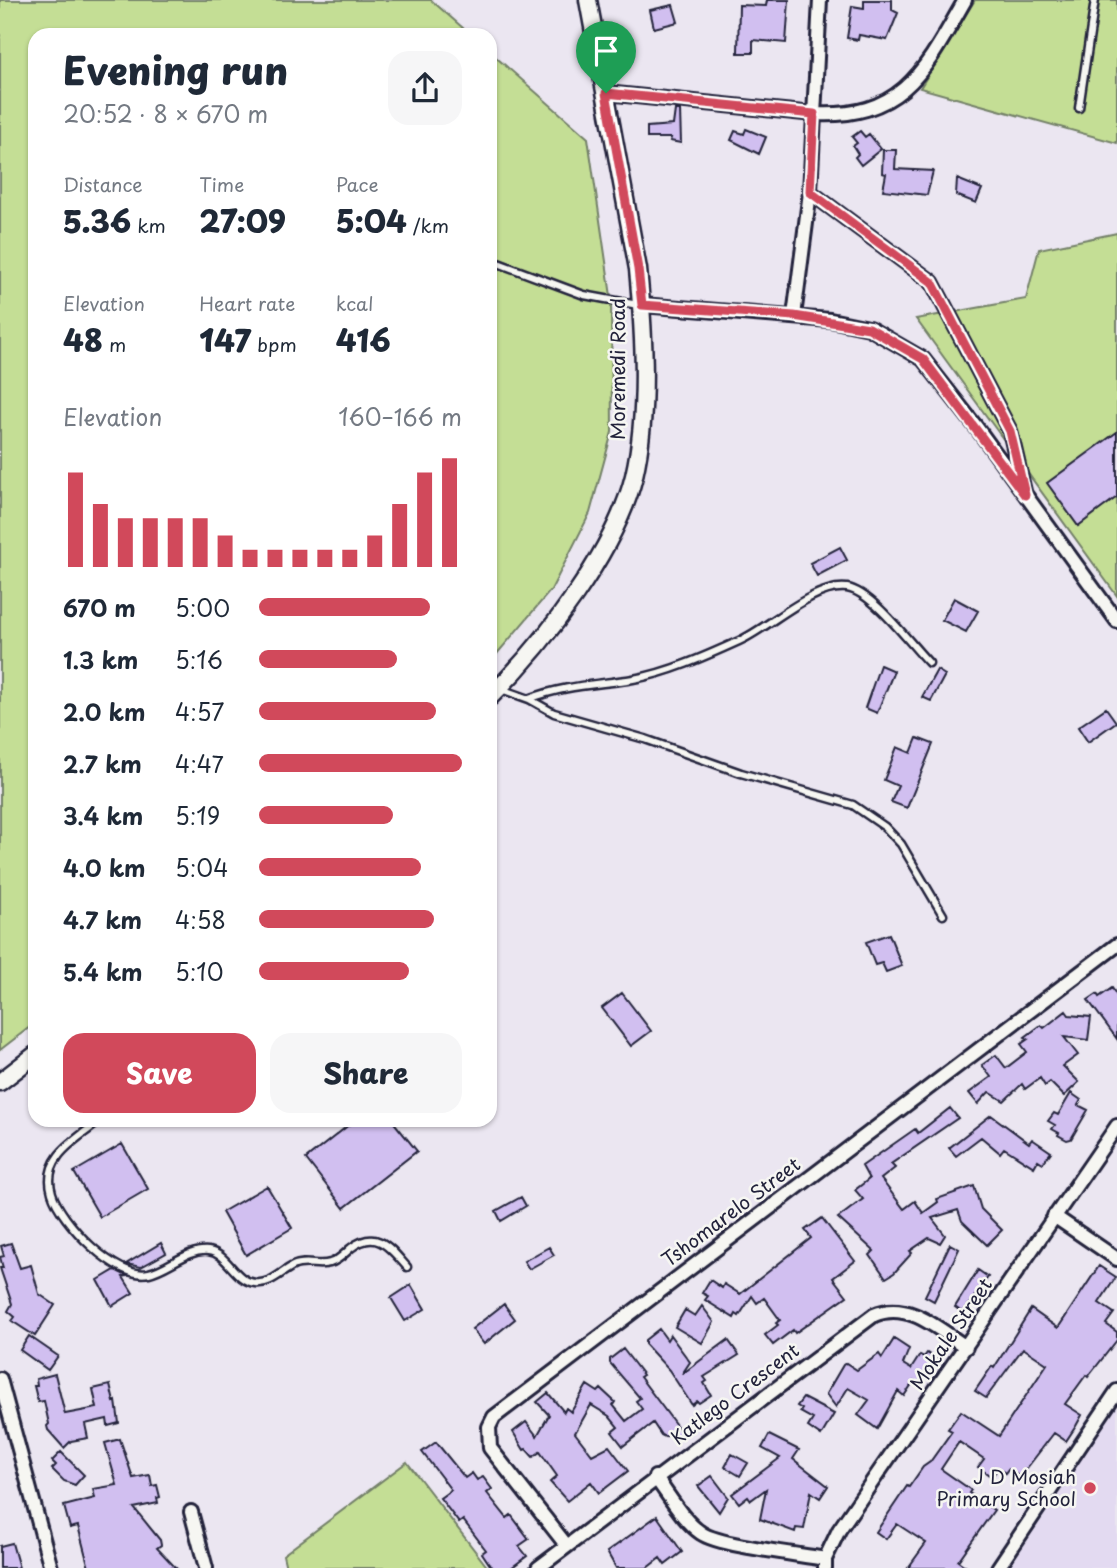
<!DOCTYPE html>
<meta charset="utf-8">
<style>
body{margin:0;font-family:"Playpen Sans",sans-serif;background:#f6f6f7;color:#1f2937;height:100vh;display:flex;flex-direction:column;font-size:26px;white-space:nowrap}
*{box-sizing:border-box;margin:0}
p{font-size:23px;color:#747a83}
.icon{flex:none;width:38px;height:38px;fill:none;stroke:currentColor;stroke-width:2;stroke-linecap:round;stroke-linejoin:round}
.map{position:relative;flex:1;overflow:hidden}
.drawer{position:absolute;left:28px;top:28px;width:469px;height:1099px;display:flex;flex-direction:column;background:#fff;border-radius:21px;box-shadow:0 2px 5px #0004}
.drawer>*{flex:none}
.pin{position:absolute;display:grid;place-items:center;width:60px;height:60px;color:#fff;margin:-72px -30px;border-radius:50% 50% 50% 0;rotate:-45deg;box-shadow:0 0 7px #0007}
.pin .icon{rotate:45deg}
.round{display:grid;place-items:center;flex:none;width:74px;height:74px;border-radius:21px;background:#f6f6f7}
.head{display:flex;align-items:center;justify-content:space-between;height:119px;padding:0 35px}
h1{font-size:38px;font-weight:800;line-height:52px}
.figures{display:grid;grid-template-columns:repeat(3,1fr);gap:10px;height:119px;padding:7px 35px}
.figures div{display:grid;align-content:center}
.figures b{font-size:30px;font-weight:800}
.figures small{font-size:19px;font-weight:400}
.figures p{font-size:19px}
.chart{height:196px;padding:14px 35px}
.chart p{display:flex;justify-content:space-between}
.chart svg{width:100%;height:126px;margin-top:7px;stroke:#d1495b;stroke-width:6}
.primary-button{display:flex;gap:14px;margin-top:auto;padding:14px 35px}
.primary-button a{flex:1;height:80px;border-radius:21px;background:#d1495b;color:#fff;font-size:28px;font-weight:800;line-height:80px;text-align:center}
.primary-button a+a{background:#f6f6f7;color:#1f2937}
ul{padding:0 35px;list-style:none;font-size:23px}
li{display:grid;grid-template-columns:112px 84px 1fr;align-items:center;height:52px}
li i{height:18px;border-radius:9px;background:#d1495b}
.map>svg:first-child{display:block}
</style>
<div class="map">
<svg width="1117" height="1568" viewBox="0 0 1117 1568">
<rect width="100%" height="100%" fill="#ebe6f1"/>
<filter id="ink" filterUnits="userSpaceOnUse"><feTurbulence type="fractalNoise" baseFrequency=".0143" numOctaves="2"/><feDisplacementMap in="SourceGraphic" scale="14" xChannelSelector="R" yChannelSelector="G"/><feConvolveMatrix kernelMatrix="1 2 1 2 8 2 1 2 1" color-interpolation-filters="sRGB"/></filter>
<g filter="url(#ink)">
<path fill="#e3daf1" d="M1117,1407V1568H1009Z"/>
<path fill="#c4de95" stroke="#738068" stroke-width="2" d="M0,0H431L471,35H35V1023L0,1050Z
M975,0H1117V143L920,88Z
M490,52L588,138L611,296L612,432L590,513L551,590L490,662Z
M1117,233V596L916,319L1026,299L1039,249Z
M407,1462L488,1568H286L283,1555Z"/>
<path fill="#d1bff0" stroke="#22223b" stroke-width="2" d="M767,0H789L786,43L753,40V53H738L739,5L766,6Z
M864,0H892V10L898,13L887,40L859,35L858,40L847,38L852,6L864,8Z
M673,5L678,22L654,28L650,10Z
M675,110H680L681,143L670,141L671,138H647V127L673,125Z
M746,129L766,137L759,154L731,140L735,131L744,134Z
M860,131L865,137L869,134L881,149L861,165L855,157L858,154L853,146L857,143L852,137Z
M883,150H896L895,169L933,171L927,195L883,190L886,174L882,173Z
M957,179L982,189L976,203L956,195Z
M1117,432V497L1078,526L1047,483Z
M840,547L847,560L817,576L810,563Z
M954,598L978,611L966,632L942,620Z
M880,665L894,671L877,713L865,708Z
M937,670L945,675L931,701L922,697Z
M1106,708L1116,722L1088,742L1078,727Z
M917,738L933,744L907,808L891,802L898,786L884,780L897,747L911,753Z
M889,934L902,966L886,972L882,963L875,965L866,942Z
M1112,988L1117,996V1039L1088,1000L1097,994L1099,997Z
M622,993L651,1031L631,1046L602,1008Z
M1066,1011L1069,1015L1091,1017L1088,1040L1064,1037L1078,1055L1063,1066L1079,1082L1064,1096L1050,1082L1045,1086L1040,1078L1025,1089L1022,1084L1004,1101L989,1092L978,1104L969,1093L991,1077L982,1065L996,1055L1006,1068L1027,1052L1021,1044L1028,1039L1025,1037L1041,1025L1044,1028Z
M1071,1093L1081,1100L1078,1105L1088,1110L1071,1139L1067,1140L1058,1135L1059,1133L1052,1129L1055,1125L1048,1121L1054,1113L1058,1115Z
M950,1108L958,1118L891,1164L895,1168L881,1179L904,1209L915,1201L923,1213L938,1202L937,1199L974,1186L981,1209L1002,1230L987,1245L962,1221L958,1210L932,1218L945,1235L940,1243L929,1238L910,1251L912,1253L894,1273L886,1278L870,1255L874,1251L838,1218L863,1199L855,1190L869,1179L862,1166L915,1129L918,1133Z
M991,1115L1029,1143L1032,1139L1051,1152L1043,1163L1038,1160L1034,1167L1004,1148L1000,1153L981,1137L956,1156L949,1148Z
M355,1120H392L417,1151L344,1208L306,1159Z
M122,1144L148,1189L100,1217L74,1172Z
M267,1186L292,1228L246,1255L222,1212Z
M521,1197L526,1206L501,1221L496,1211Z
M822,1218L855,1261L833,1278L847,1296L795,1333L793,1330L773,1345L765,1335L778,1325L776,1323L780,1320L764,1298L757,1303L752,1296L739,1316L736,1314L734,1318L705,1300L708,1296L702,1293L710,1280L722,1288L724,1284L740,1294L811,1238L805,1230Z
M11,1243L20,1268L31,1265L39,1294L55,1305L35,1336L12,1321L15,1317L8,1311L12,1304L0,1268H3L0,1257L4,1256L1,1246Z
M161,1243L166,1253L141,1267L126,1264Z
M950,1244L959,1249L934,1301L925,1296Z
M549,1247L554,1255L529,1269L524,1261Z
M1099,1266L1116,1277L1099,1303L1114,1313L1106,1324L1117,1332V1340L1088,1377L1086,1375L1065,1404L1082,1415L1076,1426L1066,1441L1054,1433L1020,1477L1008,1469L1005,1473L998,1468L992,1477L978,1467L984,1459L959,1442L941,1469L971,1490L969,1493L994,1510L958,1561L968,1568H908L926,1543L897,1524L886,1539L876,1532L907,1486L909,1487L923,1467L930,1462L952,1431L948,1429L961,1411L999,1436L1047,1364L1023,1348L986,1398L975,1391L992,1366L994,1368L1031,1309L1058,1328Z
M115,1270L127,1276L123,1277L133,1293L112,1306L98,1280Z
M978,1270L988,1277L963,1313L955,1307Z
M411,1285L425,1309L405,1321L391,1298Z
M504,1304L515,1319L484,1344L472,1329Z
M702,1306L714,1322L702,1343L675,1327L685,1310L695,1316Z
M659,1329L667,1340L670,1335L690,1362L682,1374L728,1340L739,1355L704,1377L707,1381L704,1383L711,1395L699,1403L697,1401L692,1405L669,1370L645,1344V1340Z
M29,1336L58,1356L48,1370L20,1350Z
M894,1339L909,1349L903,1364L911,1369L920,1355L924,1357L927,1353L936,1359L920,1384L914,1381L904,1396L898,1391L877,1429L858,1415L869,1400L848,1388L836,1407L826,1394L843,1365L846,1363L857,1370L879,1354L882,1358Z
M623,1349L643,1375L640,1377L682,1433L673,1440L669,1434L665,1437L661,1435L653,1423L623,1446L612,1432L618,1427L609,1416L591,1405L575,1433L592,1455L609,1446L628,1471L599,1493L591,1482L567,1501L550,1482L557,1476L540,1452L533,1457L526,1449L524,1450L513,1432L526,1422L537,1436L549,1415L537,1402L548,1393L564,1412L566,1408L571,1412L587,1385L598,1392L601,1389L615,1402L613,1405L626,1421L642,1409L636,1401L640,1398L610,1363V1359Z
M55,1374L65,1414L97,1408L93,1389L110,1385L114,1402L116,1401L119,1423L108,1426L107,1419L85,1424L88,1438L71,1441L64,1448L48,1430L47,1426L49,1424L44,1401L38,1402L34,1386H37L36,1379Z
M803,1398L834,1414L821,1436L808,1427L813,1419L800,1412L802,1409L797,1406Z
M769,1435L799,1450L793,1459L828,1486L820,1498L811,1492L804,1529L796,1528L795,1532L760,1519L766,1489L751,1500L748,1496L739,1503L732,1494L780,1458L762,1448Z
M120,1439L133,1478L150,1475L152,1486L157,1485L160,1497L157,1498L158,1503L134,1508L160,1540L161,1545L157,1548L176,1568H89L78,1526L70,1528L64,1506L95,1498L93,1489L117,1485L105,1443Z
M436,1442L465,1478L472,1473L477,1480L483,1477L492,1489L487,1493L507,1518L511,1515L529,1539L519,1546L527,1556L511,1568H492L482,1553L486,1550L463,1520L459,1523L440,1498L451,1490L422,1452Z
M61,1452L84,1475L75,1485L64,1481L52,1469L56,1465L52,1461Z
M732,1454L748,1463L740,1476L725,1467Z
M712,1476L728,1497L719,1512L698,1486Z
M657,1516L682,1552L665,1565L660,1558L647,1568H616L607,1552Z
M12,1543L19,1568H0V1546Z"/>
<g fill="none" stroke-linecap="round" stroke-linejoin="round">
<defs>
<path id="service" d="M1079,108L1095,0
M490,260L584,295L638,305
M501,689L529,699L554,713L645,739L741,773L853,805L885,827L901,844L943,915
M529,699C565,685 596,685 633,679C668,673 706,656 739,641C769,628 813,584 847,588C873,592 911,645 929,663
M101,1120C77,1139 41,1157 52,1193C60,1221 117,1281 149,1273C168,1269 187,1249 208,1251C228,1253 234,1281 255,1283C270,1285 281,1272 293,1266C305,1260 318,1267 330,1263C338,1261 345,1253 351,1248C377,1228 390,1248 407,1267"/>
<path id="minor" d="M606,93L814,114C904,119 926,68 965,0
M810,192L932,282L1010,431L1024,491
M642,305L830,320L869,328L923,359L977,428L1117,621
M794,316L810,192L820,0
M1054,1216L1117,1259
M0,1379L51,1568
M655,1477C669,1495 682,1520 701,1533C720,1546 798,1554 825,1559
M191,1512L206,1568
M567,1546L490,1448L489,1427L494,1417L1117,945
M538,1568L874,1315C908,1300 938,1329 966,1347
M825,1568V1559L839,1530L1117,1126
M998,1568L1117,1391"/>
<path id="tertiary" d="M490,697C544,644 616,550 634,476C649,412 644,334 638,269L588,0
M0,1082L35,1055"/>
</defs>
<use href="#service" stroke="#22223b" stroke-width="11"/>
<use href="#minor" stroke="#22223b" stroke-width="18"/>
<use href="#tertiary" stroke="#22223b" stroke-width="21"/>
<use href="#service" stroke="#f6f6f2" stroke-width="6"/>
<use href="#minor" stroke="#f6f6f2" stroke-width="12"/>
<use href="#tertiary" stroke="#f6f6f2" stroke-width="16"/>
</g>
</g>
<g fill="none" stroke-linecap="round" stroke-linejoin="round" filter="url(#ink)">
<defs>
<path id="route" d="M606,93L814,114L810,192L932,282L1010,431L1025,495L923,359L869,328L794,316L642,305L638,269Z"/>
</defs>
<use href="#route" stroke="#fff" stroke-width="14"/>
<use href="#route" stroke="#d1495b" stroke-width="9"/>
</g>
<circle fill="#d1495b" stroke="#f6f6f2" stroke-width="2.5" cx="1090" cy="1488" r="7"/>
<g text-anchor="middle" stroke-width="5" stroke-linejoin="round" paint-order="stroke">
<g font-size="19" fill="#22223b" stroke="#f6f6f2">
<text transform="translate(618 369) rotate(-90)" y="7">Moremedi Road</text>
<text transform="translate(731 1212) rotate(-37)" y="7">Tshomarelo Street</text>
<text transform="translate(951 1334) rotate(-56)" y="7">Mokale Street</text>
<text transform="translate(735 1394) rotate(-37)" y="7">Katlego Crescent</text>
</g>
<g font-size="19" fill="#22223b" stroke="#f6f6f2" text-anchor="end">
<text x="1076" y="1484">J D Mosiah<tspan x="1076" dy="22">Primary School</tspan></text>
</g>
</g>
</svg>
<div class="pin" style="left:606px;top:93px;background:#1e9e55"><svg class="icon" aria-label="arrive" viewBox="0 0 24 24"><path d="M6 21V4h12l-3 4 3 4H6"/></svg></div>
<section class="drawer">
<div class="head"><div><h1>Evening run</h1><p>20:52 · 8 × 670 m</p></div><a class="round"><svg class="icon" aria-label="share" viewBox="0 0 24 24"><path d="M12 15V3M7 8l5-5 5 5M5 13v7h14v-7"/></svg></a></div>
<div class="figures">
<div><p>Distance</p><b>5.36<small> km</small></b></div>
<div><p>Time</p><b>27:09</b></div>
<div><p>Pace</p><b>5:04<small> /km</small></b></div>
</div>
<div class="figures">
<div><p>Elevation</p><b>48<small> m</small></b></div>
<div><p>Heart rate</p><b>147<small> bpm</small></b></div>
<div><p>kcal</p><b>416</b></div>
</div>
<div class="chart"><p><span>Elevation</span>160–166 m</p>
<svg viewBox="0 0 160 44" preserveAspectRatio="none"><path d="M5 44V11M15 44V22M25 44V27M35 44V27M45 44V27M55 44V27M65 44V33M75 44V38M85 44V38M95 44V38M105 44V38M115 44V38M125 44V33M135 44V22M145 44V11M155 44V6"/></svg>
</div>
<ul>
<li><b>670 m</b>5:00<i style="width:84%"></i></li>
<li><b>1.3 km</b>5:16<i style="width:68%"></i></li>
<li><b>2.0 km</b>4:57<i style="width:87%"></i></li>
<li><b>2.7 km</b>4:47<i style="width:100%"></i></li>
<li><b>3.4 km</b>5:19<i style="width:66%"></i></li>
<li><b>4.0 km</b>5:04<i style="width:80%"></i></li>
<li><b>4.7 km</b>4:58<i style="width:86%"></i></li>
<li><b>5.4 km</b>5:10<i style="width:74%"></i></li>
</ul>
<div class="primary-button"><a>Save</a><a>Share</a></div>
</section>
</div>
